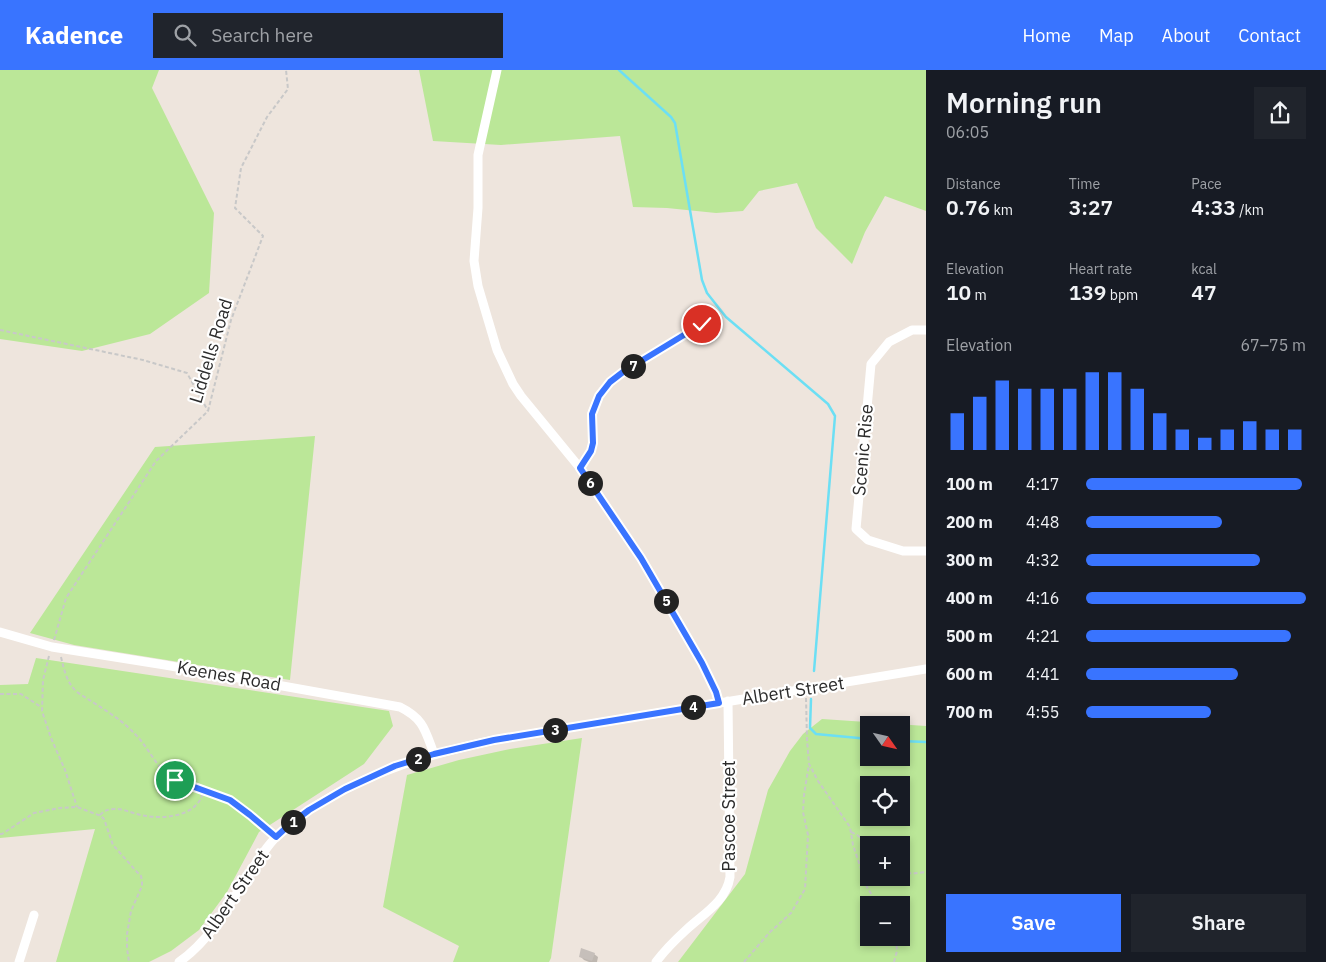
<!DOCTYPE html>
<meta charset="utf-8">
<style>
body{margin:0;font-family:"IBM Plex Sans",sans-serif;background:#20242c;color:#f1f3f6;height:100vh;display:flex;flex-direction:column;font-size:19px;white-space:nowrap}
*{box-sizing:border-box;margin:0}
p{font-size:16px;color:#9ea1a6}
.icon{flex:none;width:28px;height:28px;fill:none;stroke:currentColor;stroke-width:2;stroke-linecap:round;stroke-linejoin:round}
.map{position:relative;flex:1;overflow:hidden}
.sheet{display:flex;flex-direction:column;background:#171b24;width:400px}
.sheet>*{flex:none}
.needle{width:32px;rotate:124deg}
.buttons{position:absolute;left:860px;top:646px;display:grid;gap:10px}
.buttons a{display:grid;place-items:center;width:50px;height:50px;border-radius:0px;background:#171b24;box-shadow:0 2px 8px #0003;font-size:25px}
.pin{position:absolute;display:grid;place-items:center;width:42px;height:42px;color:#fff;margin:-21px;border:2px solid #fff;border-radius:50%;box-shadow:0 1px 5px #0007}
.km{position:absolute;width:25px;height:25px;margin:-12px;border-radius:50%;background:#222;color:#fff;font-size:14px;line-height:25px;text-align:center}
.round{display:grid;place-items:center;flex:none;width:52px;height:52px;border-radius:0px;background:#20242c}
.overview{display:flex;align-items:center;justify-content:space-between;height:85px;padding:0 20px}
h1{font-size:28px;font-weight:600;line-height:38px}
.metrics{display:grid;grid-template-columns:repeat(3,1fr);gap:8px;height:85px;padding:5px 20px}
.metrics div{display:grid;align-content:center}
.metrics b{font-size:21px;font-weight:600}
.metrics small{font-size:14px;font-weight:400}
.metrics p{font-size:14px}
.chart{height:140px;padding:10px 20px}
.chart p{display:flex;justify-content:space-between}
.chart svg{width:100%;height:90px;margin-top:5px;stroke:#3974ff;stroke-width:6}
.button{display:flex;gap:10px;margin-top:auto;padding:10px 20px}
.button a{flex:1;height:58px;border-radius:0px;background:#3974ff;color:#fff;font-size:20px;font-weight:600;line-height:58px;text-align:center}
.button a+a{background:#20242c;color:#f1f3f6}
ul{padding:0 20px;list-style:none;font-size:16px}
li{display:grid;grid-template-columns:80px 60px 1fr;align-items:center;height:38px}
li i{height:12px;border-radius:6px;background:#3974ff}
header{display:flex;align-items:center;gap:30px;box-sizing:border-box;height:70px;padding:0 25px;background:#3974ff;color:#fff}
header strong{font-size:24px}
nav{display:flex;gap:28px;margin-inline-start:auto;font-size:18px}
.search{width:350px;height:45px;background:#20242c;display:flex;align-items:center;gap:12px;box-sizing:border-box;padding:0 18px;border-radius:0px;color:#9ea1a6;font-size:19px}
main{display:flex;flex:1;min-height:0}
.map>svg:first-child{display:block}
</style>
<header>
<strong>Kadence</strong>
<div class="search"><svg class="icon" aria-label="search" viewBox="0 0 24 24"><circle cx="10" cy="10" r="6"/><path d="M15 15l6 6"/></svg>Search here</div>
<nav><a>Home</a><a>Map</a><a>About</a><a>Contact</a></nav>
</header>
<main>
<div class="map">
<svg width="926" height="892" viewBox="0 0 926 892">
<rect width="100%" height="100%" fill="#eee5dd"/>
<path fill="#bbe798" fill-rule="evenodd" d="M0,0H159L152,18L214,143L209,223L150,264L82,281L0,269Z
M419,0H926V141L885,126L865,162L852,194L816,158L797,113L759,121L743,141L716,143L667,138L633,137L620,66L501,75L433,71Z
M315,366L290,610L74,575L30,563L155,377Z
M36,588L389,641L393,656L364,694L259,762L227,822L199,860L171,881L149,892H56L95,759L0,768V615L28,614Z
M822,649L926,656V892H678L745,804L768,720L790,681L803,664ZM869,655H901V688H869ZM869,715H901V748H869ZM869,775H901V808H869ZM869,835H901V868H869Z
M582,668L551,888L549,892H453L459,876L383,837L407,705L459,690L510,679Z"/>
<path fill="#0003" d="M594,884L598,887L597,892H589L584,890L580,886Z"/>
<g fill="none" stroke-linecap="round" stroke-linejoin="round">
<path stroke="#6cdff4" stroke-width="2.5" d="M619,0L671,47L675,53L702,210L707,223L726,247L828,334L835,346L814,601
M811,629L810,658L816,664L869,669
M901,671L926,672"/>
</g>
<path fill="#c6bfba" d="M581,878L595,883L592,891L579,887Z"/>
<g fill="none" stroke-linecap="round" stroke-linejoin="round">
<path stroke="#c8c8c8" stroke-width="2" stroke-dasharray="4 2.5" stroke-linecap="butt" d="M0,260L143,290L187,303L208,341
M54,570L66,528L156,391L208,341L231,250L263,166L235,138L241,98L267,47L288,19L286,0
M49,586L43,610L42,641L51,668L65,700L77,737
M61,587C64,600 67,613 77,622C96,635 118,646 134,663C149,677 156,699 175,710C188,717 208,721 223,726L230,730L270,762
M0,624H21L41,637
M806,628L807,670L809,694L818,711L850,757L853,775L867,817L878,835
M100,745C104,741 108,739 114,739C121,738 129,742 137,744C154,749 184,749 197,734C201,730 202,725 204,720
M851,762L857,765L870,775
M0,764H2L34,743L60,738L77,737L101,746L104,749L113,775L137,802L141,806L142,811V816L131,841L127,864V878L129,892
M901,801C910,805 917,803 926,802
M744,892L769,863L791,843L805,819L808,765L803,742L804,725L809,694
M894,892L897,881L896,868"/>
<path stroke="#fff" stroke-width="9" d="M497,0L478,85V138L474,191L478,216L497,280L513,314L521,326L580,398L641,488L702,593L716,622L719,633
M926,260H912L889,272L871,294L856,459L868,470L903,481H926
M580,398L591,381L593,373L592,344L599,326L610,312L623,302L702,254
M0,562L52,577L165,595L400,637C424,649 425,660 434,684
M19,892L34,845
M179,892C219,864 237,817 266,779C279,761 298,747 317,735C373,700 430,684 494,670L926,599
M656,892C665,880 675,870 686,860C703,844 726,832 730,807L728,631"/>
</g>
<g fill="none" stroke-linecap="round" stroke-linejoin="round">
<defs>
<path id="route" d="M175,710L230,730L250,745L276,767L288,756L309,740L345,719L395,696L434,684L494,670L719,633L716,622L702,593L641,488L580,398L591,381L593,373L592,344L599,326L610,312L623,302L702,254"/>
</defs>
<use href="#route" stroke="#fff" stroke-width="10"/>
<use href="#route" stroke="#3974ff" stroke-width="6"/>
</g>
<g text-anchor="middle" stroke-width="4.5" stroke-linejoin="round" paint-order="stroke">
<g font-size="18" fill="#2c2c2c" stroke="#fff">
<text transform="translate(211 281) rotate(-73)" y="6">Liddells Road</text>
<text transform="translate(863 380) rotate(-85)" y="6">Scenic Rise</text>
<text transform="translate(229 606) rotate(10)" y="6">Keenes Road</text>
<text transform="translate(793 621) rotate(-9)" y="6">Albert Street</text>
<text transform="translate(729 746) rotate(-90)" y="6">Pascoe Street</text>
<text transform="translate(235 824) rotate(-55)" y="6">Albert Street</text>
</g>
</g>
</svg>
<div class="buttons">
<a><svg class="needle" viewBox="-14 -14 28 28"><path d="M0-13l5 13h-10z" fill="#e53935"/><path d="M0 13l5-13h-10z" fill="#9ea1a6"/></svg></a>
<a><svg class="icon" aria-label="locate" viewBox="0 0 24 24"><circle cx="12" cy="12" r="6"/><path d="M12 2v4M12 18v4M2 12h4M18 12h4"/></svg></a>
<a>+</a>
<a>−</a>
</div>
<div class="pin" style="left:175px;top:710px;background:#1e9e55"><svg class="icon" aria-label="arrive" viewBox="0 0 24 24"><path d="M6 21V4h12l-3 4 3 4H6"/></svg></div>
<div class="pin" style="left:702px;top:254px;background:#d93025"><svg class="icon" aria-label="check" viewBox="0 0 24 24"><path d="M5 12l5 5 9-10"/></svg></div>
<b class="km" style="left:293px;top:752px">1</b>
<b class="km" style="left:418px;top:689px">2</b>
<b class="km" style="left:555px;top:660px">3</b>
<b class="km" style="left:693px;top:637px">4</b>
<b class="km" style="left:666px;top:531px">5</b>
<b class="km" style="left:590px;top:413px">6</b>
<b class="km" style="left:633px;top:296px">7</b>
</div>
<section class="sheet">
<div class="overview"><div><h1>Morning run</h1><p>06:05</p></div><a class="round"><svg class="icon" aria-label="share" viewBox="0 0 24 24"><path d="M12 15V3M7 8l5-5 5 5M5 13v7h14v-7"/></svg></a></div>
<div class="metrics">
<div><p>Distance</p><b>0.76<small> km</small></b></div>
<div><p>Time</p><b>3:27</b></div>
<div><p>Pace</p><b>4:33<small> /km</small></b></div>
</div>
<div class="metrics">
<div><p>Elevation</p><b>10<small> m</small></b></div>
<div><p>Heart rate</p><b>139<small> bpm</small></b></div>
<div><p>kcal</p><b>47</b></div>
</div>
<div class="chart"><p><span>Elevation</span>67–75 m</p>
<svg viewBox="0 0 160 44" preserveAspectRatio="none"><path d="M5 44V26M15 44V18M25 44V10M35 44V14M45 44V14M55 44V14M65 44V6M75 44V6M85 44V14M95 44V26M105 44V34M115 44V38M125 44V34M135 44V30M145 44V34M155 44V34"/></svg>
</div>
<ul>
<li><b>100 m</b>4:17<i style="width:98%"></i></li>
<li><b>200 m</b>4:48<i style="width:62%"></i></li>
<li><b>300 m</b>4:32<i style="width:79%"></i></li>
<li><b>400 m</b>4:16<i style="width:100%"></i></li>
<li><b>500 m</b>4:21<i style="width:93%"></i></li>
<li><b>600 m</b>4:41<i style="width:69%"></i></li>
<li><b>700 m</b>4:55<i style="width:57%"></i></li>
</ul>
<div class="button"><a>Save</a><a>Share</a></div>
</section>
</main>
